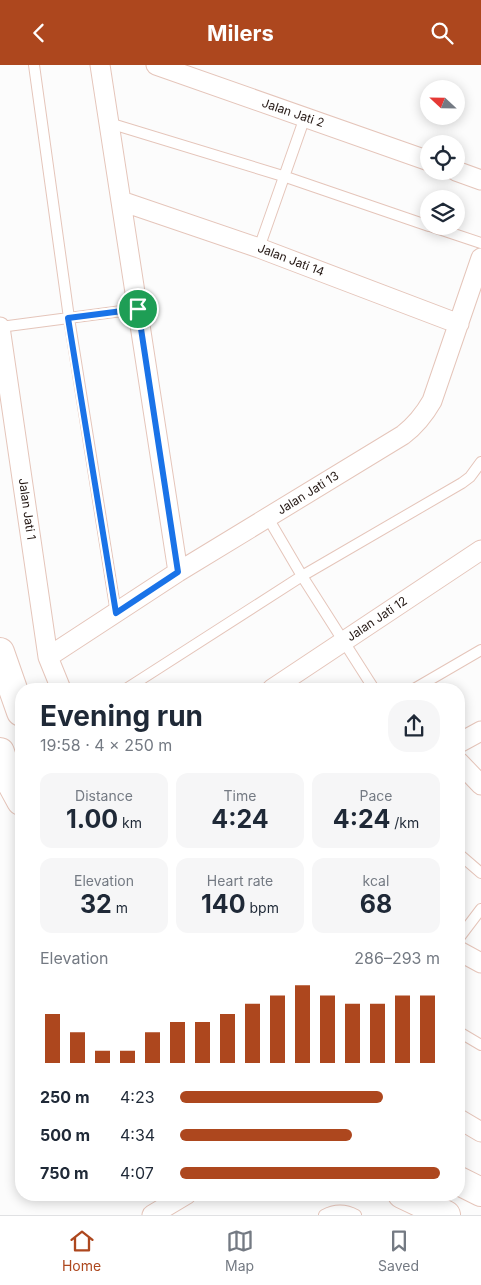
<!DOCTYPE html>
<meta charset="utf-8">
<style>
body{margin:0;font-family:Inter,sans-serif;background:#f6f6f7;color:#1f2937;height:100vh;display:flex;flex-direction:column;font-size:19px;white-space:nowrap}
*{box-sizing:border-box;margin:0}
p{font-size:16px;color:#747a83}
.icon{flex:none;width:28px;height:28px;fill:none;stroke:currentColor;stroke-width:2;stroke-linecap:round;stroke-linejoin:round}
.map{position:relative;flex:1;overflow:hidden}
.drawer{position:absolute;left:15px;top:618px;width:450px;height:518px;display:flex;flex-direction:column;background:#fff;border-radius:20px;box-shadow:0 2px 12px #0003}
.drawer>*{flex:none}
.needle{width:32px;rotate:292deg}
.buttons{position:absolute;left:420px;top:15px;display:grid;gap:10px}
.buttons a{display:grid;place-items:center;width:45px;height:45px;border-radius:50%;background:#fff;box-shadow:0 2px 12px #0003;font-size:25px}
.pin{position:absolute;display:grid;place-items:center;width:42px;height:42px;color:#fff;margin:-21px;border:2px solid #fff;border-radius:50%;box-shadow:0 1px 5px #0007}
.round{display:grid;place-items:center;flex:none;width:52px;height:52px;border-radius:20px;background:#f6f6f7}
.headline{display:flex;align-items:center;justify-content:space-between;height:85px;padding:0 25px}
h1{font-size:28px;font-weight:700;line-height:38px}
.stats{display:grid;grid-template-columns:repeat(3,1fr);gap:8px;height:85px;padding:5px 25px}
.stats div{display:grid;align-content:center;border-radius:12px;background:#f6f6f7;text-align:center}
.stats b{font-size:25px;font-weight:700}
.stats small{font-size:14px;font-weight:400}
.stats p{font-size:14px}
.chart{height:140px;padding:10px 25px}
.chart p{display:flex;justify-content:space-between}
.chart svg{width:100%;height:90px;margin-top:5px;stroke:#ad471e;stroke-width:6}
ul{padding:0 25px;list-style:none;font-size:16px}
li{display:grid;grid-template-columns:80px 60px 1fr;align-items:center;height:38px}
li i{height:12px;border-radius:6px;background:#ad471e}
header{display:flex;justify-content:space-between;align-items:center;height:65px;padding:0 25px;background:#ad471e;color:#fff;font-size:22px;font-weight:700}
.dock{display:flex;justify-content:space-around;align-items:center;height:70px;border-top:1px solid #e0e1e3;background:#fff;font-size:14px;color:#747a83}
.dock a{display:grid;justify-items:center;gap:2px}
.dock .current{color:#ad471e}
.map>svg:first-child{display:block}
</style>
<header><svg class="icon" aria-label="back" viewBox="0 0 24 24"><path d="M15 5l-7 7 7 7"/></svg>Milers<svg class="icon" aria-label="search" viewBox="0 0 24 24"><circle cx="10" cy="10" r="6"/><path d="M15 15l6 6"/></svg></header>
<div class="map">
<svg width="481" height="1150" viewBox="0 0 481 1150">
<rect width="100%" height="100%" fill="#fcfcfc"/>
<g fill="none" stroke-linecap="round" stroke-linejoin="round">
<defs>
<path id="lane" d="M34,0L69,253L116,548
M109,58L286,112L429,161
M430,161L481,178
M259,183L305,52
M0,262L137,244
M268,453L302,511L374,624
M126,624L302,511L462,418L470,412L481,397
M414,624L481,585
M459,789L481,808
M459,873L481,844
M459,967L481,980
M324,1150C335,1144 345,1144 356,1150"/>
<path id="street" d="M100,0L178,507
M156,0L429,96
M456,106L481,115
M121,136L259,183L459,259
M0,262L48,592L61,624
M48,592L178,507L403,370C416,360 424,350 432,336L481,193
M272,624L481,485
M459,678L481,666
M459,697L481,720
M459,886L481,898
M459,1054L481,1067
M152,1150L187,1129"/>
<path id="secondary" d="M0,587L21,647
M0,687L9,714L21,736
M459,1116L481,1127
M402,1129L446,1150"/>
</defs>
<use href="#lane" stroke="#e5c5ba" stroke-width="12"/>
<use href="#street" stroke="#e5c5ba" stroke-width="21"/>
<use href="#secondary" stroke="#e5c5ba" stroke-width="30"/>
<use href="#lane" stroke="#fff" stroke-width="10"/>
<use href="#street" stroke="#fff" stroke-width="19"/>
<use href="#secondary" stroke="#fff" stroke-width="28"/>
</g>
<g fill="none" stroke-linecap="round" stroke-linejoin="round">
<defs>
<path id="route" d="M138,244L178,507L116,548L68,253Z"/>
</defs>
<use href="#route" stroke="#fff" stroke-width="10"/>
<use href="#route" stroke="#1a73e8" stroke-width="6"/>
</g>
<g text-anchor="middle" stroke-width="4.5" stroke-linejoin="round" paint-order="stroke">
<g font-size="12" fill="#231713" stroke="#fff">
<text transform="translate(293 48) rotate(19)" y="4">Jalan Jati 2</text>
<text transform="translate(291 195) rotate(21)" y="4">Jalan Jati 14</text>
<text transform="translate(308 428) rotate(-32)" y="4">Jalan Jati 13</text>
<text transform="translate(27 444) rotate(82)" y="4">Jalan Jati 1</text>
<text transform="translate(377 554) rotate(-34)" y="4">Jalan Jati 12</text>
</g>
</g>
</svg>
<div class="buttons">
<a><svg class="needle" viewBox="-14 -14 28 28"><path d="M0-13l5 13h-10z" fill="#e53935"/><path d="M0 13l5-13h-10z" fill="#747a83"/></svg></a>
<a><svg class="icon" aria-label="locate" viewBox="0 0 24 24"><circle cx="12" cy="12" r="6"/><path d="M12 2v4M12 18v4M2 12h4M18 12h4"/></svg></a>
<a><svg class="icon" aria-label="layers" viewBox="0 0 24 24"><path d="M12 4l9 5-9 5-9-5zM3 14l9 5 9-5"/></svg></a>
</div>
<div class="pin" style="left:138px;top:244px;background:#1e9e55"><svg class="icon" aria-label="arrive" viewBox="0 0 24 24"><path d="M6 21V4h12l-3 4 3 4H6"/></svg></div>
<section class="drawer">
<div class="headline"><div><h1>Evening run</h1><p>19:58 · 4 × 250 m</p></div><a class="round"><svg class="icon" aria-label="share" viewBox="0 0 24 24"><path d="M12 15V3M7 8l5-5 5 5M5 13v7h14v-7"/></svg></a></div>
<div class="stats">
<div><p>Distance</p><b>1.00<small> km</small></b></div>
<div><p>Time</p><b>4:24</b></div>
<div><p>Pace</p><b>4:24<small> /km</small></b></div>
</div>
<div class="stats">
<div><p>Elevation</p><b>32<small> m</small></b></div>
<div><p>Heart rate</p><b>140<small> bpm</small></b></div>
<div><p>kcal</p><b>68</b></div>
</div>
<div class="chart"><p><span>Elevation</span>286–293 m</p>
<svg viewBox="0 0 160 44" preserveAspectRatio="none"><path d="M5 44V20M15 44V29M25 44V38M35 44V38M45 44V29M55 44V24M65 44V24M75 44V20M85 44V15M95 44V11M105 44V6M115 44V11M125 44V15M135 44V15M145 44V11M155 44V11"/></svg>
</div>
<ul>
<li><b>250 m</b>4:23<i style="width:78%"></i></li>
<li><b>500 m</b>4:34<i style="width:66%"></i></li>
<li><b>750 m</b>4:07<i style="width:100%"></i></li>
</ul>
</section>
</div>
<nav class="dock">
<a class="current"><svg class="icon" aria-label="home" viewBox="0 0 24 24"><path d="M3 11l9-7 9 7M6 9v11h12V9"/></svg>Home</a>
<a><svg class="icon" aria-label="map" viewBox="0 0 24 24"><path d="M3 6l6-2 6 2 6-2v14l-6 2-6-2-6 2zM9 4v14M15 6v14"/></svg>Map</a>
<a><svg class="icon" aria-label="saved" viewBox="0 0 24 24"><path d="M7 4h10v16l-5-4-5 4z"/></svg>Saved</a>
</nav>
